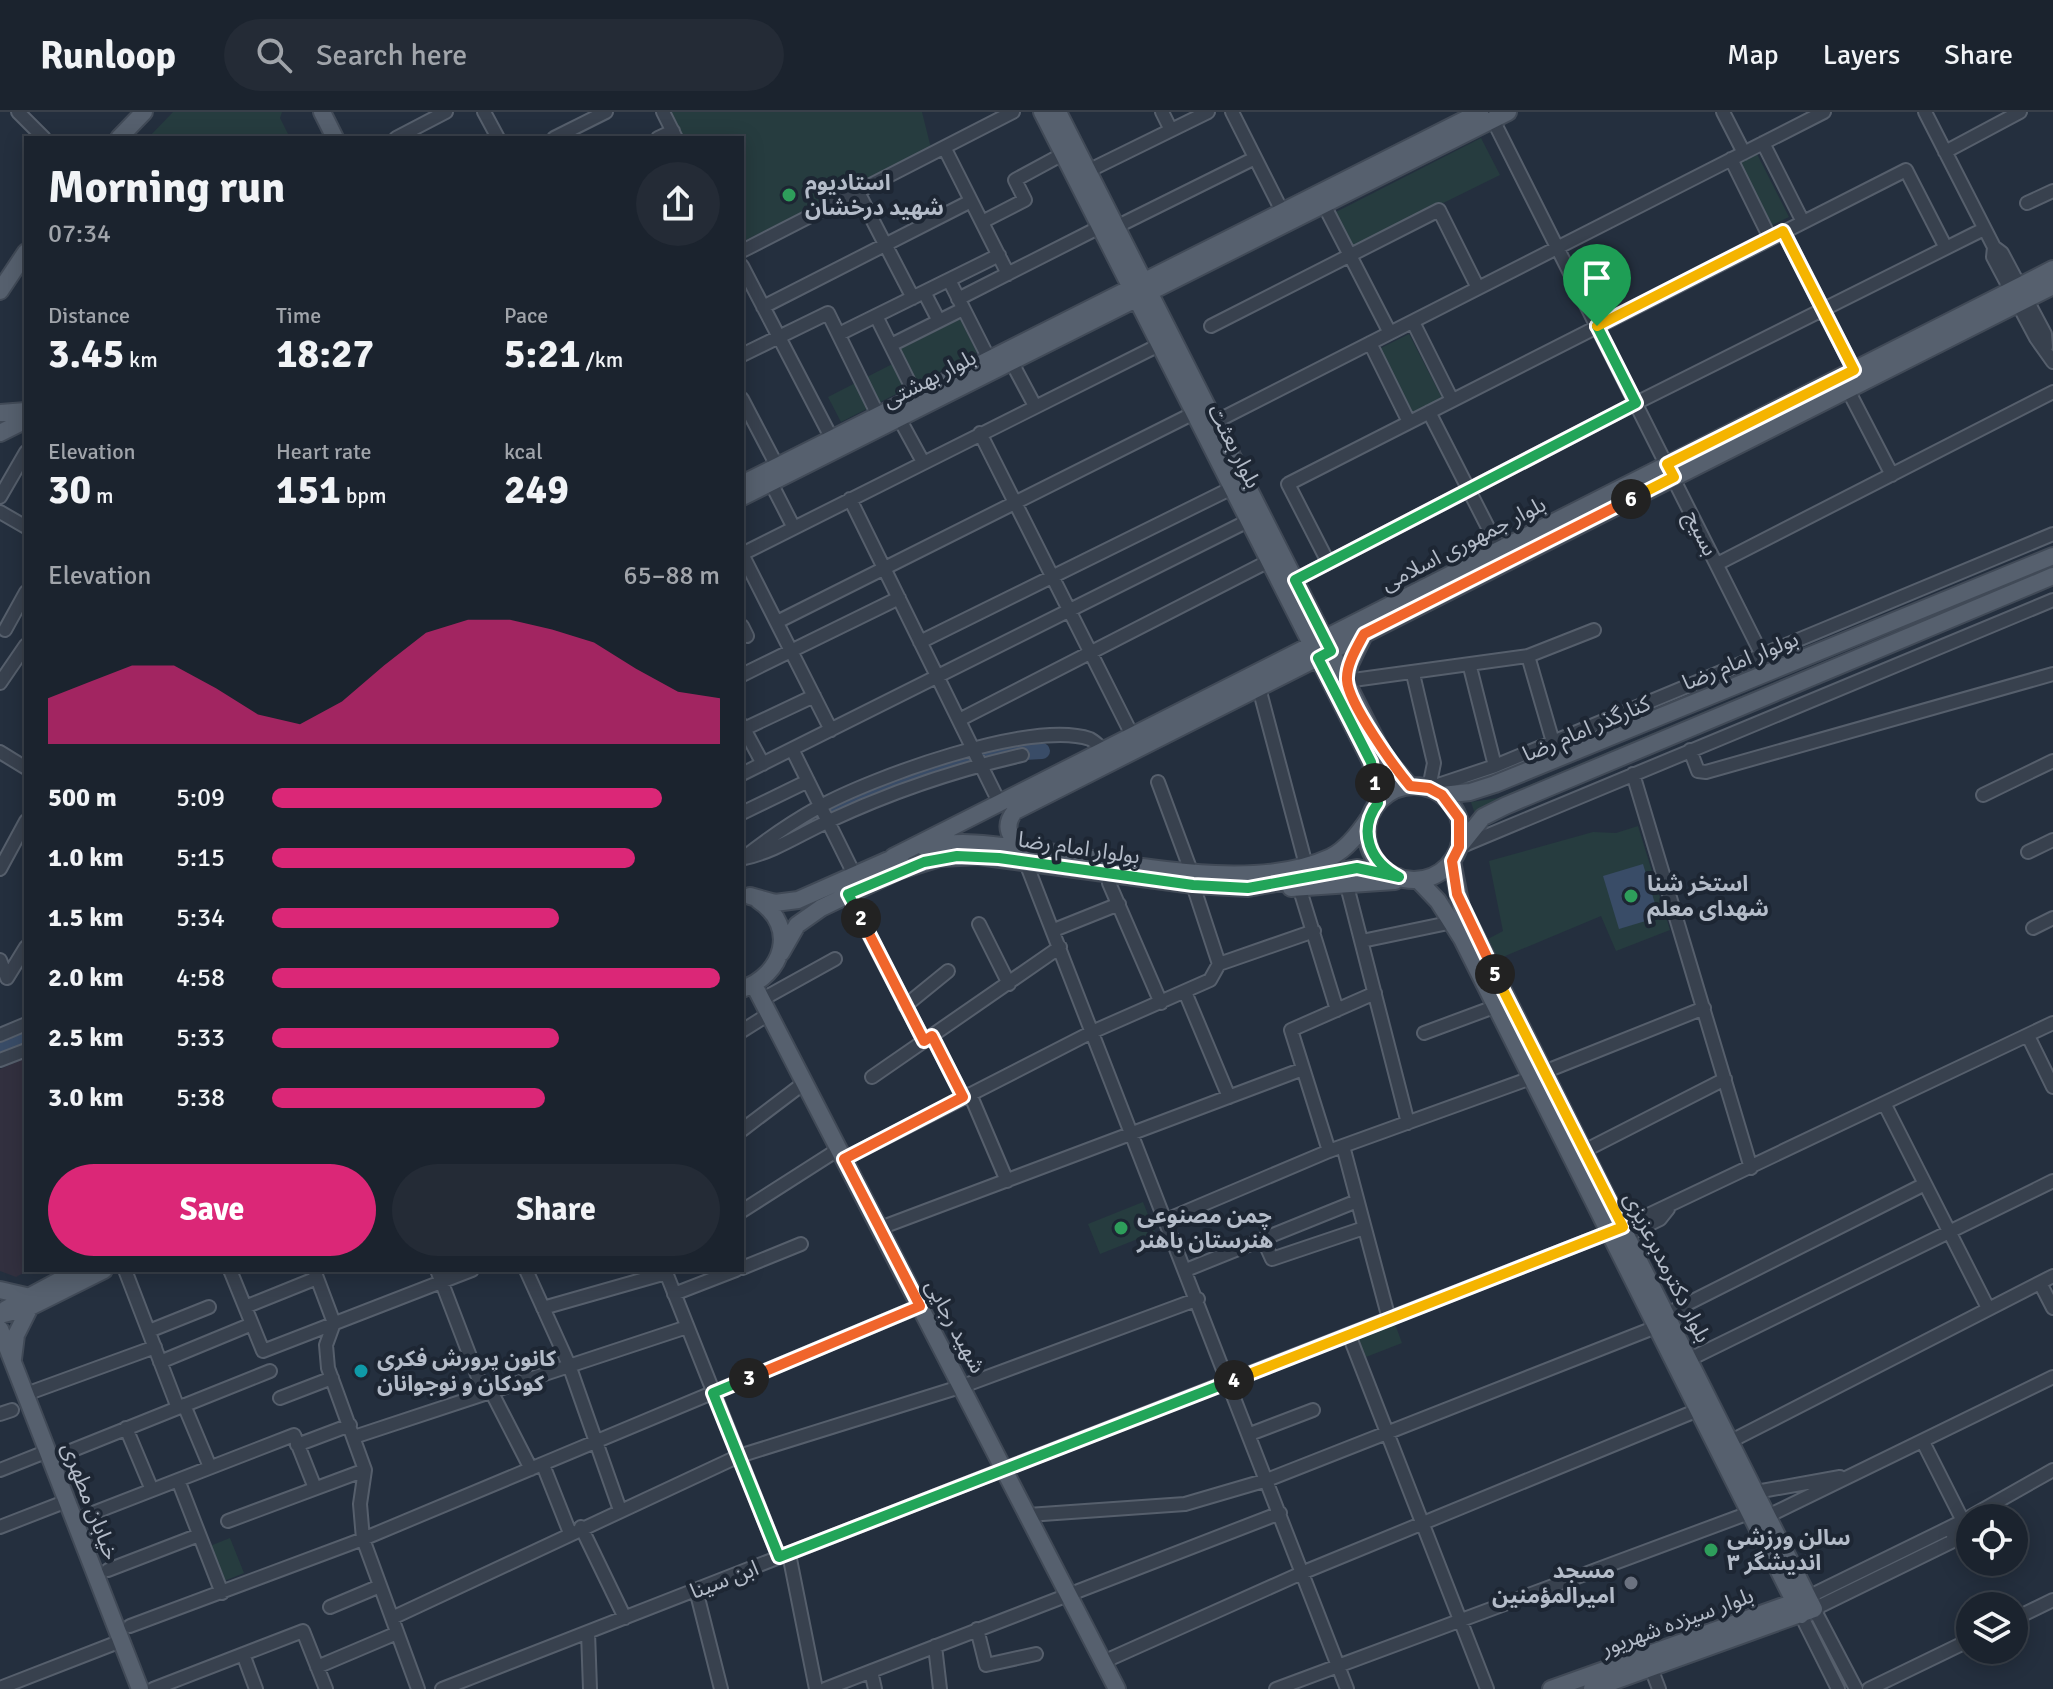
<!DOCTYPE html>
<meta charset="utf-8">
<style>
body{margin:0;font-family:Signika,"Noto Sans Arabic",sans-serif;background:#242b36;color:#f1f3f6;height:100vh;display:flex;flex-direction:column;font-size:30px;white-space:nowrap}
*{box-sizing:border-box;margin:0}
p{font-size:26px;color:#a0a4aa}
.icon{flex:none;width:44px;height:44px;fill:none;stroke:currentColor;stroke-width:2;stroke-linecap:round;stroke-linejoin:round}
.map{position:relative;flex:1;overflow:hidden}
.sheet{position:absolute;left:24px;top:24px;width:720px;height:1136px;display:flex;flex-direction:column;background:#1b232e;border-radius:0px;box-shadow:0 4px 20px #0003,0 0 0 2px #39404a}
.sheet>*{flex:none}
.tools{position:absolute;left:1956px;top:1392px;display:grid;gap:16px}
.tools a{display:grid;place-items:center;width:72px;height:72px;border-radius:50%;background:#1b232e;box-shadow:0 4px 20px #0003,0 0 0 2px #39404a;font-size:40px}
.pin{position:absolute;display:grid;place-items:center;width:68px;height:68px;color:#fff;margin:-82px -34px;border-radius:50% 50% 50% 0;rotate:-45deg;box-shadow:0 0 8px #0007}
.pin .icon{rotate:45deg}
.km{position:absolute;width:40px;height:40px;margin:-20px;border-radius:50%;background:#222;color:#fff;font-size:22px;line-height:40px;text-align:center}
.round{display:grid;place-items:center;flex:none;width:84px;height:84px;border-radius:42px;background:#242b36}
.overview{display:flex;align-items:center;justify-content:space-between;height:136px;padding:0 24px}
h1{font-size:44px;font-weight:800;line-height:60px}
.figures{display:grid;grid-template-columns:repeat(3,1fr);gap:12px;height:136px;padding:8px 24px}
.figures div{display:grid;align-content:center}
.figures b{font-size:40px;font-weight:800}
.figures small{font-size:22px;font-weight:400}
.figures p{font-size:22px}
.chart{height:224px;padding:16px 24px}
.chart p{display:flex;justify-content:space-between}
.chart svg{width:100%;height:144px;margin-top:8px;fill:#db2777;opacity:.7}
.button{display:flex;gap:16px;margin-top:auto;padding:16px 24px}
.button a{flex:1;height:92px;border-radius:48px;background:#db2777;color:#fff;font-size:32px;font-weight:800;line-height:92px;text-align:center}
.button a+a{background:#242b36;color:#f1f3f6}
ul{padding:0 24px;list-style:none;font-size:26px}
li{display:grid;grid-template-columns:128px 96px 1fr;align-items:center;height:60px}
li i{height:20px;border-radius:10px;background:#db2777}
header{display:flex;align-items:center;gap:48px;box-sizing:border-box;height:112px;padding:0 40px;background:#1b232e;border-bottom:2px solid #39404a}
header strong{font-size:38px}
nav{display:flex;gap:44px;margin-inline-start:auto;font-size:28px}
.search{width:560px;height:72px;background:#242b36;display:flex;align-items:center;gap:20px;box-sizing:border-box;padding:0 28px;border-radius:44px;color:#a0a4aa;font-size:30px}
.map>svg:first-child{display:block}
</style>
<header>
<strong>Runloop</strong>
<div class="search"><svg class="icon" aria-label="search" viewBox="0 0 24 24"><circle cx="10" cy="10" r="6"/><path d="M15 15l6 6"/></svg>Search here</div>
<nav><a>Map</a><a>Layers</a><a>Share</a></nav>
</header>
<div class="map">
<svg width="2053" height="1577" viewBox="0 0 2053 1577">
<rect width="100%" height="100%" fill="#242f3e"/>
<path fill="#32303f" d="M26,946V1158H29L16,1165L0,1159V957Z"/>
<path fill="#263c3f" d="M173,0H282L280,6L290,26H148Z
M669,0H922L931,36L742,130V26H682Z
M1481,26L1500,63L1352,136L1334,101Z
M1757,42L1789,105L1770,114L1738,51Z
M960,207L977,241L841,310L828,285L904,246L900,237Z
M1409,222L1442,286L1411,301L1379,237Z
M2053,454V459L1475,702L1471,690L1498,686Z
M1638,714L1670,818L1616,839L1601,804L1498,847L1488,827L1503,819L1489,749L1593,720L1616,721Z
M1143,1090L1155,1120L1100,1142L1088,1112Z
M1395,1212L1402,1231L1366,1245L1358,1227Z
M230,1426L244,1461L224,1469L210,1434Z"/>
<path fill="#394c67" d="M1643,752L1659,805L1619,817L1603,764Z"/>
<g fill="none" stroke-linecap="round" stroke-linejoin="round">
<path stroke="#394c67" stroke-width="16" d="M985,642L1042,639
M827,698L907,666L968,648
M0,936L26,926"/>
<defs>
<path id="minor" d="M18,0L44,26
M484,0L498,26
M663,0L676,26
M1162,0L1171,18
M1232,0L1282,99
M1489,0L1762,543
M1723,0L1744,41
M1925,0L1994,135L2002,141L2045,222L2046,235
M396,26L446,0
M554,26L606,0
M658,26L673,19
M1763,31L1803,110
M945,37L1008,162
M1945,40L2020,0
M1731,47L1770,126
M1088,59L1208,0
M858,80L913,186
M2027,91L2053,79
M1324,93L1390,221
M982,110L1025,88L1015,68L1063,42
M1116,115L1255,46
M1783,119L1854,258
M1994,135L1993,145L2036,226L2053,250
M742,139L1013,0
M742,154L832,327
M949,168L989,247
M924,180L939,209
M958,187L1100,115
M763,195L971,89
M876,204L916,284
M1413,210L1452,288
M1211,214L1439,98L1478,176
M839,222L999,143
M1370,231L1409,310
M891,233L963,197
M742,243L828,201L878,303
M1011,249L1035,294
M1848,278L1892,363
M742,287L777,354
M1429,300L1499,437
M899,306L923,350
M1215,310L1824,0
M980,321L1132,623
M771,371L794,416
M0,385L26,340
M850,387L999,690
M0,400L26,415
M742,442L1159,233
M742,442L831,618
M1328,450L1288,372L1906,58L1946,136
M1717,452L2053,280
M1295,468L1636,291L1984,117
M777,510L1194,301
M742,514L747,524
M5,518L26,480
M920,530L1232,376
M1528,544L1553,630
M1470,555L1495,654
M1413,562L1434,651L1429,676
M742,563L899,486
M1346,569L1528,544L1594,518
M0,571L26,533
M1259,576L1306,753
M959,608L1269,449
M742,613L763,652
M744,617L814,584
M792,637L854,762
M1690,638L1698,659L1706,660L2053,562
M0,640L26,656
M742,662L1248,409
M1633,662L1751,1056
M1158,670L1191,759
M1429,676L1495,654L2053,422
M1983,683L2053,649
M742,701L808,669
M1462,734L2053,488
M2028,740L2053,728
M745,746C776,739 800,722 829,709C891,680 956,658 1022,643
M742,747C766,728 792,710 819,695C871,666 1032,607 1090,627C1094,629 1100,635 1105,638
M1026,751L1347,1577
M0,757L26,709
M1109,771L1161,891
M1193,773L1219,852
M1347,774L1408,1011
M1300,778L1337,898
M848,782L924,929
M979,812L1009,872
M2033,816L2053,806
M1054,818L1119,792
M1362,829L1453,810
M0,848L7,866
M1219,852L1314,819
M7,866L26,835
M1185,880L1229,985
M761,888L835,847
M905,894L948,859
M742,919L769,902
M1424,921L1494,895
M0,923L26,912
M932,924L963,985
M2028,924L2053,975
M0,948L26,938
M1544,960L1704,896
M872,965L1060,835
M970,982L1007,1069
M1885,993L1988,1196
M742,1018L804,971
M1343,1034L1389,1207
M1329,1039L1291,918L1375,881
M1584,1039L1725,967
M844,1047L1092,920L1210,868L1219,852
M742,1099L839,1037
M1166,1108L1329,1039L1531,966
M880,1116L1303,957
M1627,1123L1660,1107L1668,1097
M1263,1127L1272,1147L1364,1116
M742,1156L801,1132
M125,1158L178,1296
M230,1158L263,1239L472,1158
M314,1158L334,1211L326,1233L328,1256L365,1358L360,1392L363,1427L418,1577
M437,1158L484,1281
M526,1158L569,1253L620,1398
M665,1158L779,1445
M1186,1158L1357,1089
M2040,1171L2053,1196
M674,1182L736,1158
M245,1195L317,1166
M543,1196L666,1161
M1667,1202L1925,1072
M149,1219L209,1195
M1349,1223L1487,1577
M1690,1247L2053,1069
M160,1250L252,1212
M491,1279L531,1357
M26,1282L155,1235
M280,1286L332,1266
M184,1293L210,1355
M0,1302L12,1298
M126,1316L152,1378
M1250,1322L1313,1298
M354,1325L687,1215
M1731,1329L2053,1164
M1923,1330L1963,1409
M297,1333L350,1313
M63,1342L270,1259
M543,1353L570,1421
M0,1358L48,1339
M178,1368L222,1481
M1756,1380L1840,1365
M1028,1403L1185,1392L1267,1368L1656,1215
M1768,1404L2053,1265
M75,1408L294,1323L315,1376
M228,1409L365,1358
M0,1415L67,1389
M581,1415L625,1506
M789,1442L816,1577
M108,1458L199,1423
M696,1478L721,1577
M1808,1485L1963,1409L2053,1358
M330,1495L380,1474
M1801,1503L1838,1577
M392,1506L739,1344L963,1274L1198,1187
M2014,1507L2053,1488
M130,1514L363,1427L920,1194
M977,1517L986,1553L1036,1542
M588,1520L590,1577
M935,1534L940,1577
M243,1542L256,1577
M1103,1550L1304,1460L1698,1298
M317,1555L397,1521
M1651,1556L1659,1577
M871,1559L875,1577
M0,1576L121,1529
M153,1577L303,1519L326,1577
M442,1577L1623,1115L2053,911
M825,1577L1280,1401
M1276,1577L1749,1401
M1856,1577L1814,1497L1951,1430L1963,1409
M1869,1577L1970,1528"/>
<path id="major" d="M322,0L335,26
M1042,0L1371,650L1378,691
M1058,0L1384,644L1410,674
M119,26L144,0
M0,179L26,140
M0,301L26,299
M0,321L26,308
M742,372L1480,0
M742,385L1508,0
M1346,569L1350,552L1364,523
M1367 721a47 47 0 1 1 94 0a47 47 0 1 1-94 0Z
M1442,683L1470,680L1495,672L2053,444
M924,735C961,727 997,733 1034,738C1120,749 1249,783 1331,745C1347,737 1359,721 1369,706
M1459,735L1483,705L1505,694L2053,464
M1024,737C1010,726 1002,715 1015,699L2053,174
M893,745L2053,157
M1452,749L1461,795L1814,1497L1592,1577
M1418,768L1438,789L1462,827L1801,1503
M1291,776L1395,769
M750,784L775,791L798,788L902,742
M781,841L797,813L821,796L898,759L940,746L978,744L1193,773L1248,776L1357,756L1399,765
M754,873L1117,1577
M742,877C783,863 799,815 758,788
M0,1178L26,1184
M6,1197L79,1158
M0,1203L30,1195L104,1158
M0,1217L140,1577
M13,1247L16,1223L30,1195
M1551,1577L1803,1487"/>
</defs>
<use href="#minor" stroke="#565f6c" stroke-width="16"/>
<use href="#major" stroke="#414a57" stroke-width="20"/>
<use href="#minor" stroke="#38414e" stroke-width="12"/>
<use href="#major" stroke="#56606e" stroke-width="16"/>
</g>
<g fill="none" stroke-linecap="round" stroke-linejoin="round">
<defs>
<path id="split-1" d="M1375,671L1371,650L1318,546L1331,539L1295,468L1636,291L1597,214"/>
<path id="split-2" d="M861,806L848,782L924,750L957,744L999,746L1193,773L1248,776L1357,756L1399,765C1370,750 1357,719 1378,691L1375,671"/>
<path id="split-3" d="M749,1266L920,1194L844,1047L963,985L932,924L924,929L861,806"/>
<path id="split-4" d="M749,1266L713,1281L779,1445L1234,1268"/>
<path id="split-5" d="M1234,1268L1623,1115L1495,862"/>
<path id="split-6" d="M1495,862L1457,782L1452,749L1459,735V706L1442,683L1429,676L1410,674C1395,656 1348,591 1347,568C1346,553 1357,535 1364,522L1631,387"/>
<path id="split-7" d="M1597,214L1783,119L1854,258L1667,352L1674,365L1631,387"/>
</defs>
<use href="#split-1" stroke="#fff" stroke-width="16"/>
<use href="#split-2" stroke="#fff" stroke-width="16"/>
<use href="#split-3" stroke="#fff" stroke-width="16"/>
<use href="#split-4" stroke="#fff" stroke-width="16"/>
<use href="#split-5" stroke="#fff" stroke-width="16"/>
<use href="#split-6" stroke="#fff" stroke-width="16"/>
<use href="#split-7" stroke="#fff" stroke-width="16"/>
<use href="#split-1" stroke="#22a559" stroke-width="10"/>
<use href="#split-2" stroke="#22a559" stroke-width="10"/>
<use href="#split-3" stroke="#f0652b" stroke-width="10"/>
<use href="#split-4" stroke="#22a559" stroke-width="10"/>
<use href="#split-5" stroke="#f5b400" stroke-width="10"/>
<use href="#split-6" stroke="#f0652b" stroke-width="10"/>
<use href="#split-7" stroke="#f5b400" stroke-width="10"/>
</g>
<g fill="#2e9e5b" stroke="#1d2633" stroke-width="3">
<circle cx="789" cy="83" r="8"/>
<circle cx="1631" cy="784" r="8"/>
<circle cx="1121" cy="1116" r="8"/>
<circle cx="1711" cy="1438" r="8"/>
</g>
<circle fill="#0f9aa8" stroke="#1d2633" stroke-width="3" cx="361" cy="1259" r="8"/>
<circle fill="#6b7280" stroke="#1d2633" stroke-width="3" cx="1631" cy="1471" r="8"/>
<g text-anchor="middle" stroke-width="8" stroke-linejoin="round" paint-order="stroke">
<g font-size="22" font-weight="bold" fill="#b4bcc9" stroke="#1d2633" text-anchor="start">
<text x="805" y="78">استادیوم<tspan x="805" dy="25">شهید درخشان</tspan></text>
<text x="1647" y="779">استخر شنا<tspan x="1647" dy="25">شهدای معلم</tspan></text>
<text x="1137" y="1111">چمن مصنوعی<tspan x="1137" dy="25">هنرستان باهنر</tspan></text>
<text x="377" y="1254">کانون پرورش فکری<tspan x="377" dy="25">کودکان و نوجوانان</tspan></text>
<text x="1727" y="1433">سالن ورزشی<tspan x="1727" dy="25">اندیشگر ۳</tspan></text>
<text x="1615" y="1466" text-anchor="end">مسجد<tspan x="1615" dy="25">امیرالمؤمنین</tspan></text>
</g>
<g font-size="22" fill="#b4bcc9" stroke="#1d2633">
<text transform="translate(929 266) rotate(-27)" y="8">بلوار بهشتی</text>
<text transform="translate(1235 334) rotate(63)" y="8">بلوار بعثت</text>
<text transform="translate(1702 421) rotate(64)" y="8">بسیج</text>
<text transform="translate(1463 431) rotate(-27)" y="8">بلوار جمهوری اسلامی</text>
<text transform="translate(1740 548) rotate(-22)" y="8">بولوار امام رضا</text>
<text transform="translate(1586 616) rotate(-23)" y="8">کنارگذر امام رضا</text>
<text transform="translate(1079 735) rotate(8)" y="8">بولوار امام رضا</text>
<text transform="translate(1668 1155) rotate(63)" y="8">بلوار دکترمدبرعزیزی</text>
<text transform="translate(956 1214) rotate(62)" y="8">شهید رجایی</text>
<text transform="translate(91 1389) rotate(69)" y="8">خیابان مطهری</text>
<text transform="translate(724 1467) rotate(-21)" y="8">ابن سینا</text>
<text transform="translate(1677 1509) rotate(-20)" y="8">بلوار سیزده شهریور</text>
</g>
</g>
</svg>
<div class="tools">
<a><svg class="icon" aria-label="locate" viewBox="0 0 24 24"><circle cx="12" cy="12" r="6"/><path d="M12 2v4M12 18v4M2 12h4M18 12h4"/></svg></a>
<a><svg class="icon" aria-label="layers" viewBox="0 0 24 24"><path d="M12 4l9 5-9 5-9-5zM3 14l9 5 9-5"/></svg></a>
</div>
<div class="pin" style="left:1597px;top:214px;background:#1e9e55"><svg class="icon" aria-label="arrive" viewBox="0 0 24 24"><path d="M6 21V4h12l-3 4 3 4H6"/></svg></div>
<b class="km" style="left:1375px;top:671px">1</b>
<b class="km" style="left:861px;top:806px">2</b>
<b class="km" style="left:749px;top:1266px">3</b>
<b class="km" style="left:1234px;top:1268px">4</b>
<b class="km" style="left:1495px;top:862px">5</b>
<b class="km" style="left:1631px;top:387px">6</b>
<section class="sheet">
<div class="overview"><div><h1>Morning run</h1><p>07:34</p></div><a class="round"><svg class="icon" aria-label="share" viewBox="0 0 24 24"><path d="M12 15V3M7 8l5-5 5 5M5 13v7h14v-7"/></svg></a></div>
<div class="figures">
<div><p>Distance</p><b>3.45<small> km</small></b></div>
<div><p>Time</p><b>18:27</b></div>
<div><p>Pace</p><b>5:21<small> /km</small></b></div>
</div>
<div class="figures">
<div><p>Elevation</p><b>30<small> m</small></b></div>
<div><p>Heart rate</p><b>151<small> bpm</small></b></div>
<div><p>kcal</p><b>249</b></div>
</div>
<div class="chart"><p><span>Elevation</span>65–88 m</p>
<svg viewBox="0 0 160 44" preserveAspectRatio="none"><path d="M0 44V30L10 25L20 20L30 20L40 27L50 35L60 38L70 31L80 20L90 10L100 6L110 6L120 9L130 13L140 21L150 28L160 30V44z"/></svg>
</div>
<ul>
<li><b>500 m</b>5:09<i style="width:87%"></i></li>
<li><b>1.0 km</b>5:15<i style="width:81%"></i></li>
<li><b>1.5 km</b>5:34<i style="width:64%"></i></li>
<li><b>2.0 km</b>4:58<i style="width:100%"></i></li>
<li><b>2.5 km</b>5:33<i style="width:64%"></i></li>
<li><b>3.0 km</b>5:38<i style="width:61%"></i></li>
</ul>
<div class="button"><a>Save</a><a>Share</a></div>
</section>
</div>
